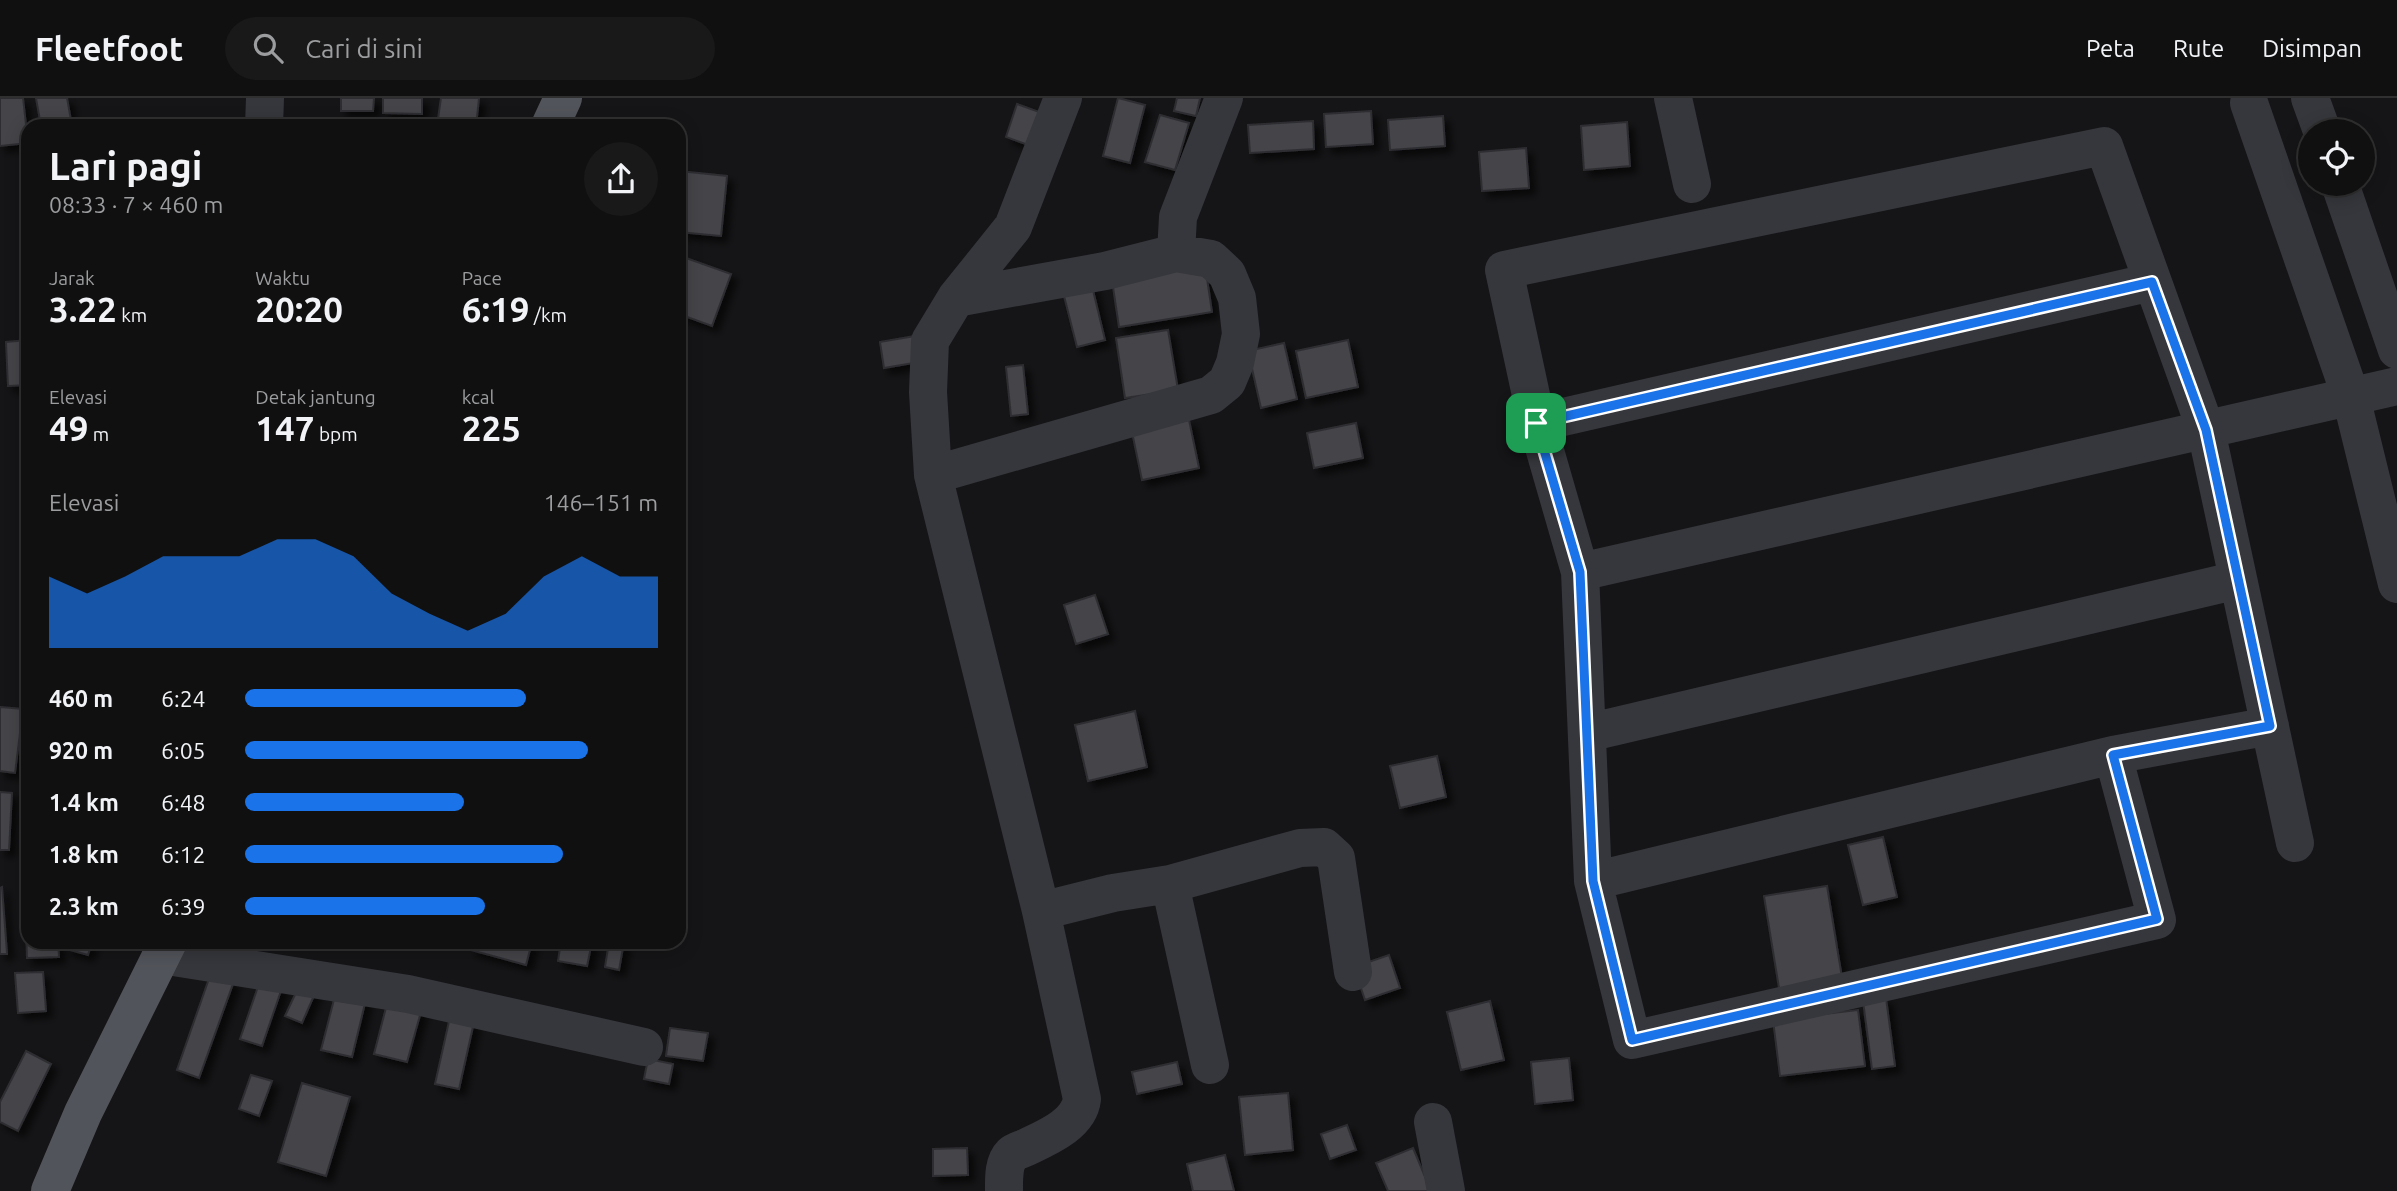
<!DOCTYPE html>
<html lang="id">
<meta charset="utf-8">
<style>
body{margin:0;font-family:Ubuntu,sans-serif;background:#19191a;color:#f1f3f6;height:100vh;display:flex;flex-direction:column;font-size:26px;white-space:nowrap}
*{box-sizing:border-box;margin:0}
p{font-size:23px;color:#9c9d9f}
.icon{flex:none;width:38px;height:38px;fill:none;stroke:currentColor;stroke-width:2;stroke-linecap:round;stroke-linejoin:round}
.map{position:relative;flex:1;overflow:hidden}
.drawer{position:absolute;left:21px;top:21px;width:665px;height:830px;display:flex;flex-direction:column;background:#101011;border-radius:21px;box-shadow:0 4px 18px #0003,0 0 0 2px #303031}
.drawer>*{flex:none}
.controls{position:absolute;left:2298px;top:21px;display:grid;gap:14px}
.controls a{display:grid;place-items:center;width:77px;height:77px;border-radius:50%;background:#101011;box-shadow:0 4px 18px #0003,0 0 0 2px #303031;font-size:35px}
.pin{position:absolute;display:grid;place-items:center;width:60px;height:60px;color:#fff;margin:-30px;border-radius:14px;box-shadow:0 4px 10px #0006}
.round{display:grid;place-items:center;flex:none;width:74px;height:74px;border-radius:37px;background:#19191a}
.head{display:flex;align-items:center;justify-content:space-between;height:119px;padding:0 28px}
h1{font-size:38px;font-weight:700;line-height:52px}
.figures{display:grid;grid-template-columns:repeat(3,1fr);gap:10px;height:119px;padding:7px 28px}
.figures div{display:grid;align-content:center}
.figures b{font-size:35px;font-weight:700}
.figures small{font-size:19px;font-weight:400}
.figures p{font-size:19px}
.chart{height:196px;padding:14px 28px}
.chart p{display:flex;justify-content:space-between}
.chart svg{width:100%;height:126px;margin-top:7px;fill:#1a73e8;opacity:.7}
ul{padding:0 28px;list-style:none;font-size:23px}
li{display:grid;grid-template-columns:112px 84px 1fr;align-items:center;height:52px}
li i{height:18px;border-radius:9px;background:#1a73e8}
header{display:flex;align-items:center;gap:42px;box-sizing:border-box;height:98px;padding:0 35px;background:#101011;border-bottom:2px solid #303031}
header strong{font-size:33px}
nav{display:flex;gap:38px;margin-inline-start:auto;font-size:24px}
.search{width:490px;height:63px;background:#19191a;display:flex;align-items:center;gap:18px;box-sizing:border-box;padding:0 24px;border-radius:38px;color:#9c9d9f;font-size:26px}
.map>svg:first-child{display:block}
</style>
<header>
<strong>Fleetfoot</strong>
<div class="search"><svg class="icon" aria-label="search" viewBox="0 0 24 24"><circle cx="10" cy="10" r="6"/><path d="M15 15l6 6"/></svg>Cari di sini</div>
<nav><a>Peta</a><a>Rute</a><a>Disimpan</a></nav>
</header>
<div class="map">
<svg width="2397" height="1093" viewBox="0 0 2397 1093">
<defs>
<filter id="shadow"><feDropShadow dx="6" dy="6" stdDeviation="3.5" flood-color="#0009"/></filter>
</defs>
<rect width="100%" height="100%" fill="#151517"/>
<path fill="#44454a" stroke="#2f2f33" stroke-width="2" filter="url(#shadow)" d="M0,0H23L28,45L0,48Z
M36,0H67L72,28H41Z
M341,0H374L373,13H341Z
M383,0H422V16L383,15Z
M441,0H479L476,28H437Z
M1118,0L1145,7L1130,65L1103,58Z
M1177,0H1200L1196,18L1174,13Z
M1017,6L1042,15L1031,48L1006,39Z
M1371,13L1373,46L1326,49L1324,16Z
M1160,17L1189,25L1175,72L1145,64Z
M1443,18L1445,48L1390,52L1388,22Z
M1313,23L1314,51L1250,55L1248,27Z
M1627,24L1630,68L1584,72L1581,28Z
M1526,50L1529,90L1482,93L1479,54Z
M679,73L727,78L721,138L679,134Z
M686,160L731,176L712,228L679,216V181Z
M1205,167L1212,214L1119,229L1112,182Z
M1091,184L1105,242L1077,249L1062,190Z
M1168,232L1178,292L1125,300L1116,240Z
M915,238L919,264L884,270L880,244Z
M28,242V287L8,288L6,244Z
M1348,242L1358,289L1306,300L1296,253Z
M1284,245L1297,301L1261,310L1248,253Z
M1023,267L1028,316L1011,318L1006,269Z
M1189,322L1199,370L1142,382L1132,334Z
M1356,325L1363,360L1314,370L1307,335Z
M1095,497L1108,536L1076,546L1064,507Z
M0,609L23,611L15,675L0,673Z
M1135,613L1147,669L1088,683L1075,627Z
M1437,658L1446,699L1400,710L1390,668Z
M0,694L12,695L9,752H0Z
M1883,739L1897,799L1863,807L1848,747Z
M1827,788L1843,886L1780,896L1764,798Z
M2,789L7,856H0V790Z
M26,826H28V844H58L59,859L27,860Z
M69,844H92L88,857L67,851Z
M473,844H532L526,867L471,852Z
M561,844H592L587,868L558,863Z
M609,844H624L619,872L605,869Z
M1389,857L1400,890L1365,902L1354,869Z
M43,874L46,913L18,915L15,875Z
M211,875L234,883L199,980L177,972Z
M261,880L283,887L262,948L240,941Z
M300,886L316,893L302,925L285,918Z
M337,890L367,897L352,959L321,952Z
M1886,900L1895,968L1872,971L1863,903Z
M388,902L422,910L407,964L374,956Z
M1490,903L1504,962L1461,972L1447,914Z
M1858,912L1865,968L1780,978L1773,922Z
M450,919L474,924L459,991L435,986Z
M670,930L708,935L703,963L666,958Z
M26,953L51,966L18,1033L0,1024V1004Z
M1569,960L1573,1002L1535,1006L1531,964Z
M648,961L673,966L669,986L644,981Z
M1177,964L1182,986L1137,996L1132,974Z
M251,977L272,983L259,1018L239,1011Z
M302,985L350,999L326,1078L278,1064Z
M1288,995L1293,1052L1245,1057L1239,999Z
M1347,1027L1356,1052L1330,1061L1321,1036Z
M967,1050L968,1077L933,1078V1051Z
M1413,1050L1431,1093H1388L1376,1065Z
M1225,1057L1234,1093H1193L1187,1066Z"/>
<g fill="none" stroke-linecap="round" stroke-linejoin="round">
<path stroke="#36373c" stroke-width="38" d="M1673,0L1692,86
M2310,0L2322,33
M2249,5L2351,299L2397,486
M264,28L265,0
M2340,86L2397,252
M1176,155L1178,119L1224,0
M1537,325L2152,184
M933,377L1211,297L1227,284L1235,265L1241,236L1237,200L1227,176L1211,161L1176,155L1105,173L956,200
M1580,474L2397,288
M1587,635L2238,482
M2113,657L2270,628
M1593,783L2113,657L2157,822L1632,942L1593,783L1580,474L1537,325L1504,172L2104,48L2206,332L2295,745
M1170,786L1210,967
M1041,813L1113,795L1170,786L1300,750L1324,749L1336,760L1353,874
M161,857L408,896L644,949
M1433,1024L1446,1093
M1004,1093C1004,1081 1003,1065 1012,1056C1015,1053 1023,1051 1027,1049C1048,1039 1079,1026 1082,1001L1041,813L933,377L928,294L930,243L956,200L1013,129L1063,0"/>
<path stroke="#52545b" stroke-width="38" d="M550,28L563,0
M50,1093L83,1015L168,844"/>
</g>
<g fill="none" stroke-linecap="round" stroke-linejoin="round">
<defs>
<path id="route" d="M2152,184L2206,332L2270,628L2113,657L2157,821L1632,942L1593,783L1580,474L1536,325Z"/>
</defs>
<use href="#route" stroke="#fff" stroke-width="14"/>
<use href="#route" stroke="#1a73e8" stroke-width="9"/>
</g>
</svg>
<div class="controls">
<a><svg class="icon" aria-label="locate" viewBox="0 0 24 24"><circle cx="12" cy="12" r="6"/><path d="M12 2v4M12 18v4M2 12h4M18 12h4"/></svg></a>
</div>
<div class="pin" style="left:1536px;top:325px;background:#1e9e55"><svg class="icon" aria-label="arrive" viewBox="0 0 24 24"><path d="M6 21V4h12l-3 4 3 4H6"/></svg></div>
<section class="drawer">
<div class="head"><div><h1>Lari pagi</h1><p>08:33 · 7 × 460 m</p></div><a class="round"><svg class="icon" aria-label="share" viewBox="0 0 24 24"><path d="M12 15V3M7 8l5-5 5 5M5 13v7h14v-7"/></svg></a></div>
<div class="figures">
<div><p>Jarak</p><b>3.22<small> km</small></b></div>
<div><p>Waktu</p><b>20:20</b></div>
<div><p>Pace</p><b>6:19<small> /km</small></b></div>
</div>
<div class="figures">
<div><p>Elevasi</p><b>49<small> m</small></b></div>
<div><p>Detak jantung</p><b>147<small> bpm</small></b></div>
<div><p>kcal</p><b>225</b></div>
</div>
<div class="chart"><p><span>Elevasi</span>146–151 m</p>
<svg viewBox="0 0 160 44" preserveAspectRatio="none"><path d="M0 44V19L10 25L20 19L30 12L40 12L50 12L60 6L70 6L80 12L90 25L100 32L110 38L120 32L130 19L140 12L150 19L160 19V44z"/></svg>
</div>
<ul>
<li><b>460 m</b>6:24<i style="width:68%"></i></li>
<li><b>920 m</b>6:05<i style="width:83%"></i></li>
<li><b>1.4 km</b>6:48<i style="width:53%"></i></li>
<li><b>1.8 km</b>6:12<i style="width:77%"></i></li>
<li><b>2.3 km</b>6:39<i style="width:58%"></i></li>
</ul>
</section>
</div>
